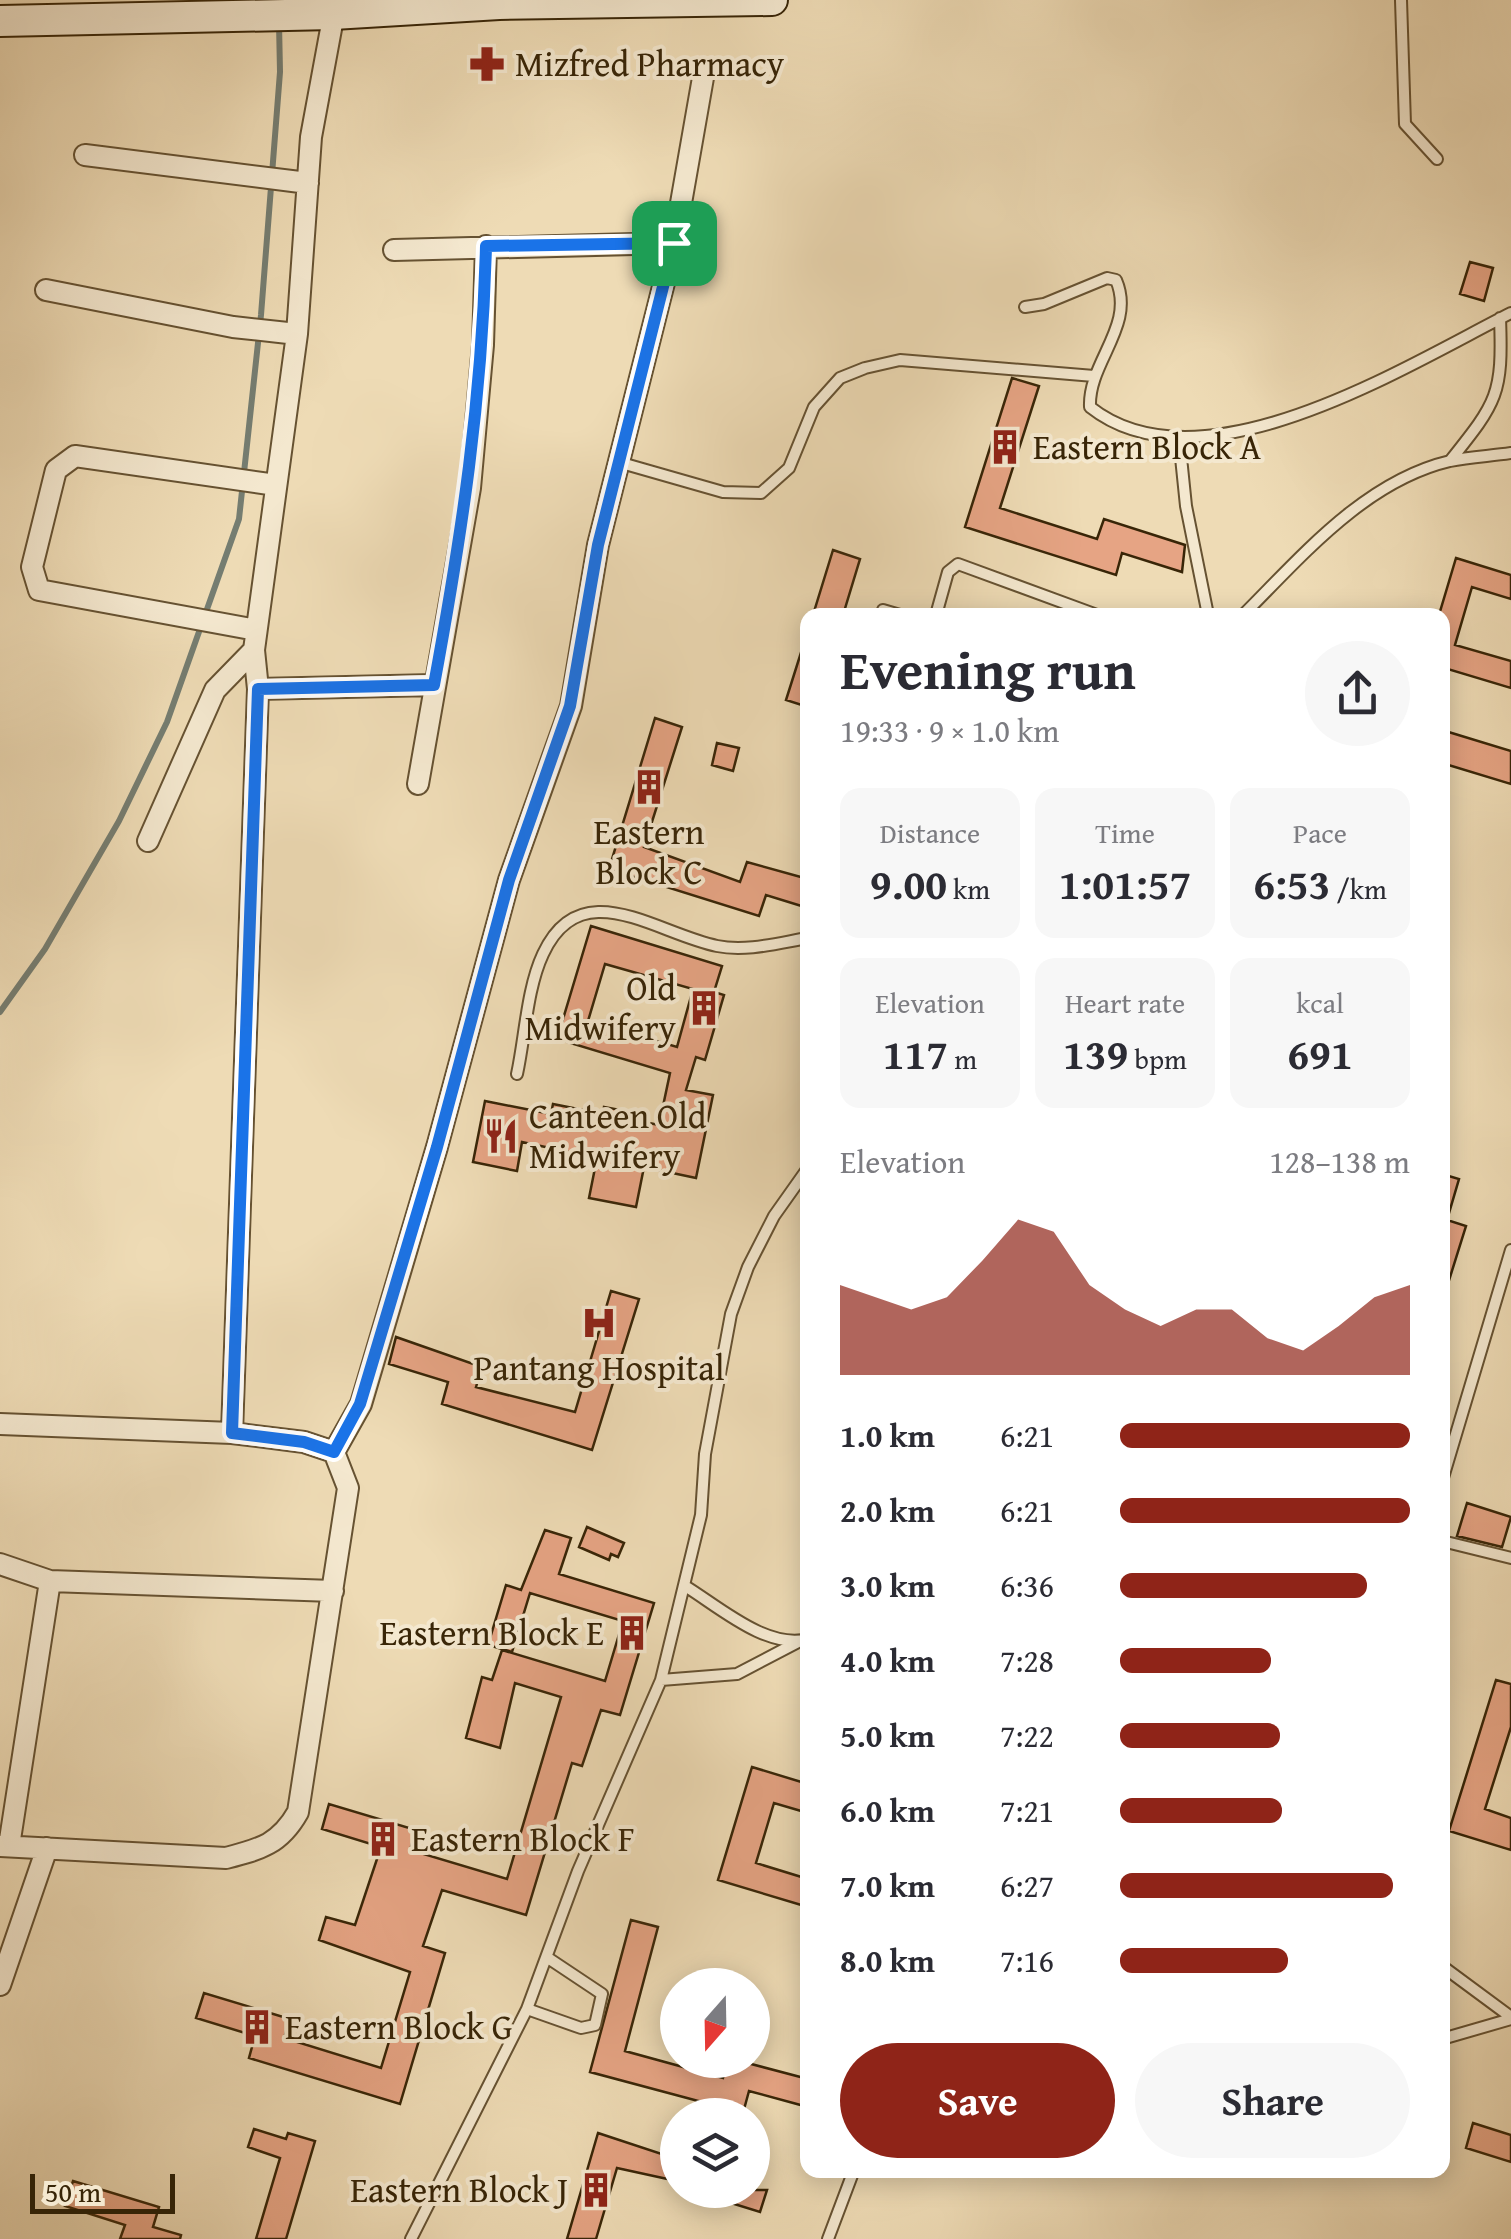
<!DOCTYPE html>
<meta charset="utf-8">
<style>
body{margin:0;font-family:"Gentium Book Plus",serif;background:#f7f7f7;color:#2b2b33;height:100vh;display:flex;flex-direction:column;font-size:38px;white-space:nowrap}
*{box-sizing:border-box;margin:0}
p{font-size:32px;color:#7c7c81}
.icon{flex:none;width:55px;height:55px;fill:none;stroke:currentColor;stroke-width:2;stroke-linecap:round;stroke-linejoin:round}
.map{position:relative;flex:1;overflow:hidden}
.drawer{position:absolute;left:800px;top:608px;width:650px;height:1570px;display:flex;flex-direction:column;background:#fff;border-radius:20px;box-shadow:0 5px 25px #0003}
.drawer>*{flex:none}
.needle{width:65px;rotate:200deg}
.fabs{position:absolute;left:660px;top:1968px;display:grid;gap:20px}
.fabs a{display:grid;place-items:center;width:110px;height:110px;border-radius:50%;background:#fff;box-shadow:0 5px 25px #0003;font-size:50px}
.scale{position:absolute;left:30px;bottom:25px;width:145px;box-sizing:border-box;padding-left:10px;border:5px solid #382507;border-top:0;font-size:28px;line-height:35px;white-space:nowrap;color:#382507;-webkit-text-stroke:8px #f4e8cf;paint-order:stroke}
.pin{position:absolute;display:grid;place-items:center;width:85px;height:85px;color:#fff;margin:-42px;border-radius:20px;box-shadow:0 5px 15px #0006}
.round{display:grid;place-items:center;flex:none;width:105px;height:105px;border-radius:52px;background:#f7f7f7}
.head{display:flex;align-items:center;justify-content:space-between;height:170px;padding:0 40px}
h1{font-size:55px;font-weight:600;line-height:75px}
.metrics{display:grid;grid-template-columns:repeat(3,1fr);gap:15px;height:170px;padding:10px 40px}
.metrics div{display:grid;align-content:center;border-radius:20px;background:#f7f7f7;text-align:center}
.metrics b{font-size:42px;font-weight:600}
.metrics small{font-size:28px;font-weight:400}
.metrics p{font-size:28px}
.chart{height:280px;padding:20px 40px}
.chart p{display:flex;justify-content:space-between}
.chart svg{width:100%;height:180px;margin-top:10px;fill:#8f2418;opacity:.7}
.button{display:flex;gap:20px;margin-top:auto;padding:20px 40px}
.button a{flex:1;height:115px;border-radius:60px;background:#8f2418;color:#fff;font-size:40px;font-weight:600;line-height:115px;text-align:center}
.button a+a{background:#f7f7f7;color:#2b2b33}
ul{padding:0 40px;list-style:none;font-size:32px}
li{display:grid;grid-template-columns:160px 120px 1fr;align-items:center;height:75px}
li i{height:25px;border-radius:12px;background:#8f2418}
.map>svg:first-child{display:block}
</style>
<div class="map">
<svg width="1511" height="2239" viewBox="0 0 1511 2239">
<rect width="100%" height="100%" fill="#eedbb5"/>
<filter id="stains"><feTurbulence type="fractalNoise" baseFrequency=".002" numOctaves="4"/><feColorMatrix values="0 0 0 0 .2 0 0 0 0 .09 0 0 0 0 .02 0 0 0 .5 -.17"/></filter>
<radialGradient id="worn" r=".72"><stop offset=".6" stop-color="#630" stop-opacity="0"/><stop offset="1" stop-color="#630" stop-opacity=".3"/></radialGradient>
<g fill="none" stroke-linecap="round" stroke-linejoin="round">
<path stroke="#757d71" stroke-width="6" d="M0,1012L45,949L119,821L167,722L239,519L261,315L280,72L279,23"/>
</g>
<path fill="#e6a484" stroke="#382507" stroke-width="2.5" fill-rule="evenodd" d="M1470,262L1493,268L1484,301L1460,294Z
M1012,378L1039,386L1000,508L1097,539L1104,519L1185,545L1182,572L1122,553L1116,575L965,527Z
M833,550L860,559L843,615H813Z
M1456,558L1511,575V599L1472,587L1455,645L1511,661V688L1448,669L1442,673V615H1439Z
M804,643H808V707L786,700Z
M655,718L682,727L644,847L740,882L747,862L808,879V908L766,895L759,916L609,869Z
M1442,730L1511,751V784L1442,763Z
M717,743L739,748L733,771L712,765Z
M591,926L722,966L714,992L724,995L705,1060L696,1057L686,1090L713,1095L696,1178L644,1167L636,1207L589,1198L597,1158L522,1142L517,1171L473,1162L485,1101L551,1114L553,1104L603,1114L604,1107L625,1111L624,1118L659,1125L670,1073L557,1039ZM605,964L693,989L677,1047L588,1021Z
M1442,1174L1459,1179L1447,1220L1466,1226L1446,1290H1442Z
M611,1291L639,1299L592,1450L442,1404L448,1382L389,1364L396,1337L482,1367L476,1387L575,1412Z
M1467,1503L1511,1517L1502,1547L1457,1536Z
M587,1527L624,1543L618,1557L611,1554L609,1560L579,1547Z
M545,1530L571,1538L559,1574L654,1603L620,1715L601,1710L582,1766L572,1763L526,1915L442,1890L423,1946L445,1953L400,2104L249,2058L255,2036L196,2018L204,1993L290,2019L284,2038L381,2068L410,1972L319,1940L326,1917L355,1925L381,1847L322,1829L329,1804L416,1830L410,1850L507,1879L561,1697L515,1683L500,1748L466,1738L482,1677L492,1680L502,1650L605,1681L623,1621L530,1593L512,1652L488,1645L506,1585L521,1590Z
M1496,1680L1511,1684V1727L1485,1809L1511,1818V1850L1449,1831Z
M752,1767L808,1784V1813L774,1803L756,1863L808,1879V1907L718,1880Z
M631,1920L658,1927L625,2051L723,2078L728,2060H736L808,2079V2107L749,2091L743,2113L590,2072Z
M1473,2123L1511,2135V2162L1466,2148Z
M254,2129L286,2139L288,2133L315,2141L286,2239H256L280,2158L248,2147Z
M598,2133L677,2159L672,2180L617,2168L596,2239H567Z
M73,2181L159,2207L153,2227L181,2235L180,2239H120L125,2225L65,2206Z
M702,2190H767L760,2212L702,2194Z"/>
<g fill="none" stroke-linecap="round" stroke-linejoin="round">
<defs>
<path id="lane" d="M1401,0L1405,124L1437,159
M1025,307L1044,304L1107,278L1116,280C1136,326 1088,362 1090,407C1201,495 1404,367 1511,313
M1179,438L1186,506L1208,615
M1450,461C1497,402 1503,395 1500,318
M618,462L723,492L761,493L789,468L814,407L840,378L865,368L900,360L1094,376
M883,610L900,615
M936,615L948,572L958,564L1097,615
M1243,615C1302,556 1365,481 1450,461C1470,457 1491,456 1511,453
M517,1074C525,1037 527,988 543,954C581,872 655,933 717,946C746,952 778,943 808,938
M1442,1481L1511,1250
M1442,1541L1511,1558
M685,1586C718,1606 767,1650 808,1639
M661,1680L737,1674L800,1641
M1442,1966L1511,2017
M527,2009L581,2028L595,2025L602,1994L548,1958
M1442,2039L1511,2019
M411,2239L527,2009L578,1871L661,1680L701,1515L705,1454L731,1314L748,1267L774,1216L808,1168
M828,2239L854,2170"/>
<path id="street" d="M336,2L311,137L297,334L254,650L258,689L434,685
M85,155L308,183
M394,250L674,243
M46,290L233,327L297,334
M256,630L39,590L32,567L56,470L75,456L276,485
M258,689L232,1433L304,1442L334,1452
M418,784L470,488L483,345L486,246
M148,841L215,690L254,650
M0,1424L232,1433
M0,1564L50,1581
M0,1846L226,1858C261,1849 280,1844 298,1812L348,1488L334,1452L361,1404L437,1147L509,880L571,706L598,545L674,243L704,72
M9,1846L50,1581L333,1591
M0,1985L47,1848"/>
<path id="secondary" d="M0,21L333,14L499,4L772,0"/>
</defs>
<use href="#lane" stroke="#665232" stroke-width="14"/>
<use href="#street" stroke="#665232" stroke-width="24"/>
<use href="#secondary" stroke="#382507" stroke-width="34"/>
<use href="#lane" stroke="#f4e8cf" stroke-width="10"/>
<use href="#street" stroke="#f4e8cf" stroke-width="20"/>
<use href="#secondary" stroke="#f4e8cf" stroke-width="30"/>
</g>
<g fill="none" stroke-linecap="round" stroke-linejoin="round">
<defs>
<path id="route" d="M674,243L598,545L570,706L509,880L437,1147L360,1404L334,1452L304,1442L232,1433L258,689L434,685C462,533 482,401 486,246Z"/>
</defs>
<use href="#route" stroke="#fff" stroke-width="20"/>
<use href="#route" stroke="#1a73e8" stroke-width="12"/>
</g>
<defs>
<symbol id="pharmacy-bare" viewBox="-9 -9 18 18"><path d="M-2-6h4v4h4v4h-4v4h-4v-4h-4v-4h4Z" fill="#8f2418" stroke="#f4e8cf" stroke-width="2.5" paint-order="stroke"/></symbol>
<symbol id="building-bare" viewBox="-9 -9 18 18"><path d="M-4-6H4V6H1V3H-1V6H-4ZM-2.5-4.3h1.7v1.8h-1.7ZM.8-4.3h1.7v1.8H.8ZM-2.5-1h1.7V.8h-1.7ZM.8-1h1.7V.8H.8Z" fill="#8f2418" stroke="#f4e8cf" stroke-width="2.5" paint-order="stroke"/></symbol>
<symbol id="restaurant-bare" viewBox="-9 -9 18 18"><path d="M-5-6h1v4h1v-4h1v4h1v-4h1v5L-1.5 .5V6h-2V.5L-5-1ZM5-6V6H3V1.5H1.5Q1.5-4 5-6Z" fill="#8f2418" stroke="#f4e8cf" stroke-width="2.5" paint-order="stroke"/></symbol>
<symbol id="hospital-bare" viewBox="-9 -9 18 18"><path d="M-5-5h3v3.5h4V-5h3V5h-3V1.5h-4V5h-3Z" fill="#8f2418" stroke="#f4e8cf" stroke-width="2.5" paint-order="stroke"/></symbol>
</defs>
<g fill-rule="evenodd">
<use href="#pharmacy-bare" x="462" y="39" width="50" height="50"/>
<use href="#building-bare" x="980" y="422" width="50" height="50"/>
<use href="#building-bare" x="624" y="762" width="50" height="50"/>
<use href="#building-bare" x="679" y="983" width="50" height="50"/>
<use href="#restaurant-bare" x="476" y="1111" width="50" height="50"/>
<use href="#hospital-bare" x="574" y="1298" width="50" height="50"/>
<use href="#building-bare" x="607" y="1608" width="50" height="50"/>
<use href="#building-bare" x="358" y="1814" width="50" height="50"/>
<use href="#building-bare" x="232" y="2002" width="50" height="50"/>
<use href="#building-bare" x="571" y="2165" width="50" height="50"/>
</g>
<g text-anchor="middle" stroke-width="8" stroke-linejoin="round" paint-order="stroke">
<g font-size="35" fill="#382507" stroke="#f4e8cf" text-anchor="start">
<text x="515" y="76">Mizfred Pharmacy</text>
<text x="1033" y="459">Eastern Block A</text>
<text x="649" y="844" text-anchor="middle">Eastern<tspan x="649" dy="40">Block C</tspan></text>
<text x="676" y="1000" text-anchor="end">Old<tspan x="676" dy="40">Midwifery</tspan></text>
<text x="529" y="1128">Canteen Old<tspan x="529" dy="40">Midwifery</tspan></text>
<text x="599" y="1380" text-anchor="middle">Pantang Hospital</text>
<text x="604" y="1645" text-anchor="end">Eastern Block E</text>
<text x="411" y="1851">Eastern Block F</text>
<text x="285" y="2039">Eastern Block G</text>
<text x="568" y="2202" text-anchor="end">Eastern Block J</text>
</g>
</g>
<rect width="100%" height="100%" filter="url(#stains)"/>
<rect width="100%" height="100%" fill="url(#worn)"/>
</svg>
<div class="fabs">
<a><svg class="needle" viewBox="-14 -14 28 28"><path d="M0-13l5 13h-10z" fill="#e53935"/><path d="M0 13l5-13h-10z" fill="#7c7c81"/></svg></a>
<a><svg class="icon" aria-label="layers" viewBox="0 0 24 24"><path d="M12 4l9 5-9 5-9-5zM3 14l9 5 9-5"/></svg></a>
</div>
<div class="scale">50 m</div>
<div class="pin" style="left:674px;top:243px;background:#1e9e55"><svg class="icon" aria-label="arrive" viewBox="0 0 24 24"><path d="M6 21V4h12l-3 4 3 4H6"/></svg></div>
<section class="drawer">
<div class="head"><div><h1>Evening run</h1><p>19:33 · 9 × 1.0 km</p></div><a class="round"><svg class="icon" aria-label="share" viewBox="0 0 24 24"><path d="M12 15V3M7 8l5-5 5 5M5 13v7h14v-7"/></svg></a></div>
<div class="metrics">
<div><p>Distance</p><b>9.00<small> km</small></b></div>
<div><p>Time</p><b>1:01:57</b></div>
<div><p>Pace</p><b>6:53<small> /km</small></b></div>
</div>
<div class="metrics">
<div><p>Elevation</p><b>117<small> m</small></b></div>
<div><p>Heart rate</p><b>139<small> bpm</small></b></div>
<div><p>kcal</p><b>691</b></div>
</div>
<div class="chart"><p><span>Elevation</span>128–138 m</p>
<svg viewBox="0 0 160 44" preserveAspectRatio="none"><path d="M0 44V22L10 25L20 28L30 25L40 16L50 6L60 9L70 22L80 28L90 32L100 28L110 28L120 35L130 38L140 32L150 25L160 22V44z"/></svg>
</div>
<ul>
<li><b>1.0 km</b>6:21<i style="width:100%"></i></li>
<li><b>2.0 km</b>6:21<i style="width:100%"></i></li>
<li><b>3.0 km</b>6:36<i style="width:85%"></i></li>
<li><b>4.0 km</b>7:28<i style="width:52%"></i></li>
<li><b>5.0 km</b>7:22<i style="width:55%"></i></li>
<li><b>6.0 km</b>7:21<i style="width:56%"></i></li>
<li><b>7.0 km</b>6:27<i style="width:94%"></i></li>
<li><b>8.0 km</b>7:16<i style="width:58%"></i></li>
</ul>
<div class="button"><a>Save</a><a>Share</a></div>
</section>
</div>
